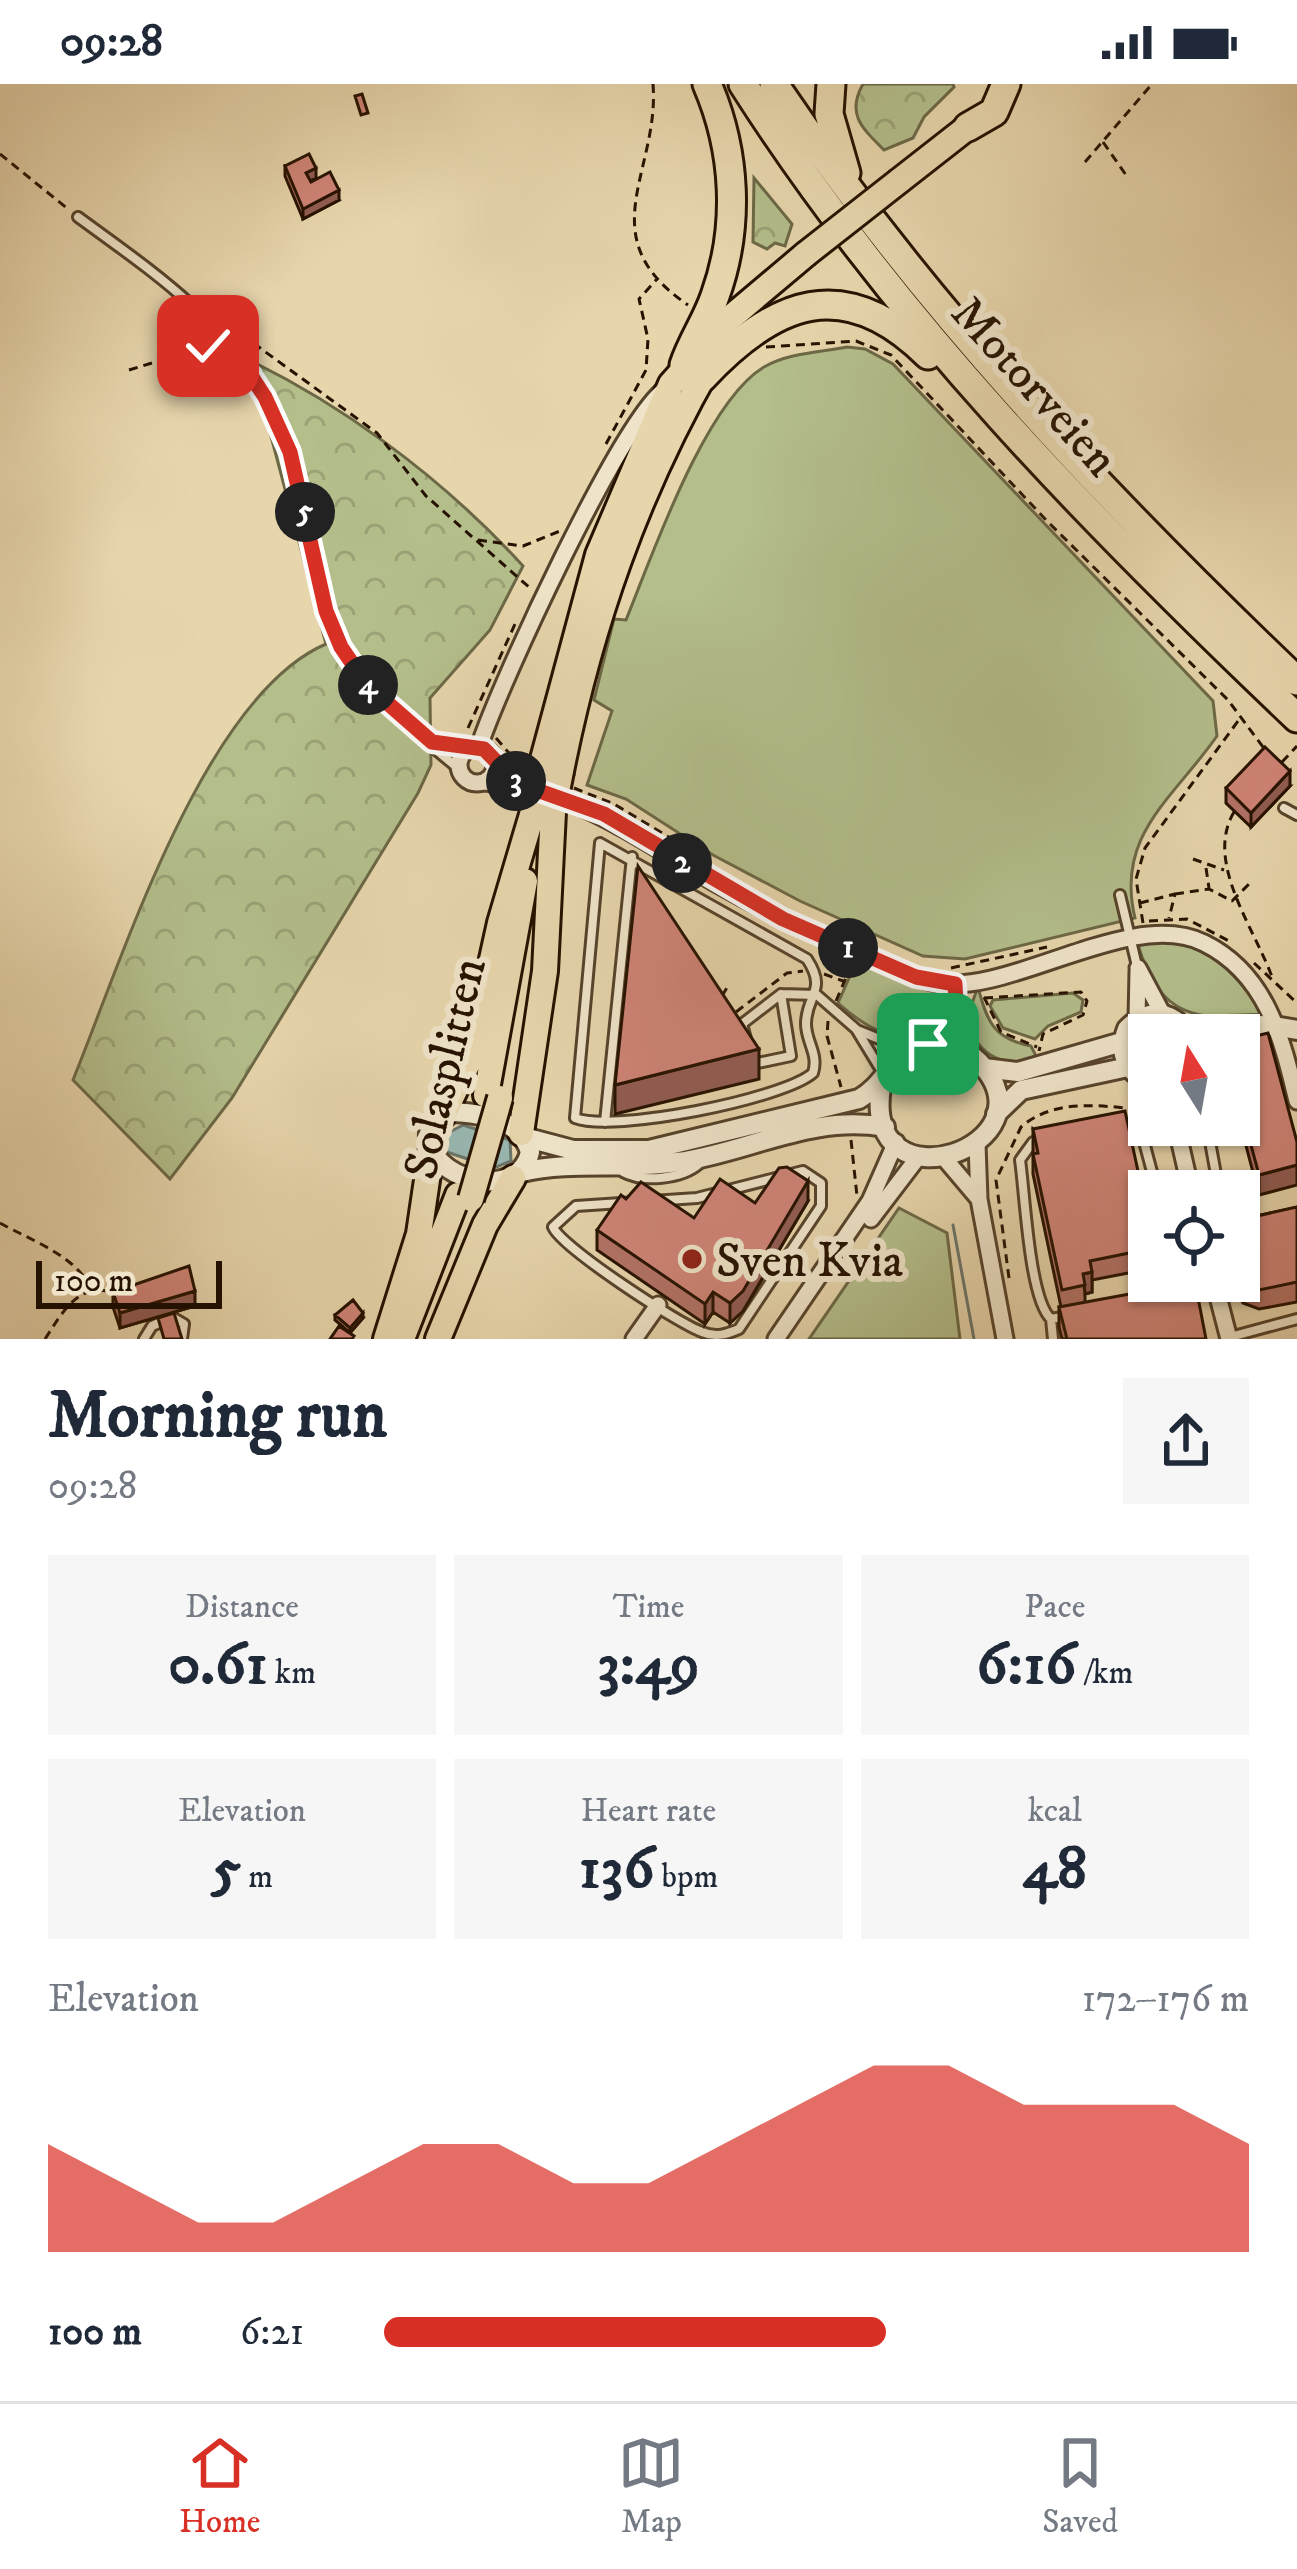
<!DOCTYPE html>
<meta charset="utf-8">
<style>
body{margin:0;font-family:"IM FELL DW Pica",serif;background:#f6f6f7;color:#1f2937;height:100vh;display:flex;flex-direction:column;font-size:45px;white-space:nowrap}
*{box-sizing:border-box;margin:0}
p{font-size:39px;color:#747a83}
.icon{flex:none;width:66px;height:66px;fill:none;stroke:currentColor;stroke-width:2;stroke-linecap:round;stroke-linejoin:round}
.map{position:relative;height:1255px;overflow:hidden}
.sheet{display:flex;flex-direction:column;background:#fff;flex:1}
.sheet>*{flex:none}
.needle{width:78px;rotate:349deg}
.buttons{position:absolute;left:1128px;top:930px;display:grid;gap:24px}
.buttons a{display:grid;place-items:center;width:132px;height:132px;border-radius:0px;background:#fff;box-shadow:0 3px 9px #0004;font-size:60px}
.scale{position:absolute;left:36px;bottom:30px;width:186px;box-sizing:border-box;padding-left:12px;border:6px solid #261200;border-top:0;font-size:33px;line-height:42px;white-space:nowrap;color:#261200;-webkit-text-stroke:9px #efe4c9;paint-order:stroke}
.pin{position:absolute;display:grid;place-items:center;width:102px;height:102px;color:#fff;margin:-51px;border-radius:24px;box-shadow:0 6px 18px #0006}
.km{position:absolute;width:60px;height:60px;margin:-30px;border-radius:50%;background:#222;color:#fff;font-size:33px;line-height:60px;text-align:center}
.round{display:grid;place-items:center;flex:none;width:126px;height:126px;border-radius:0px;background:#f6f6f7}
.head{display:flex;align-items:center;justify-content:space-between;height:204px;padding:0 48px}
h1{font-size:66px;font-weight:800;line-height:90px}
.metrics{display:grid;grid-template-columns:repeat(3,1fr);gap:18px;height:204px;padding:12px 48px}
.metrics div{display:grid;align-content:center;border-radius:0px;background:#f6f6f7;text-align:center}
.metrics b{font-size:60px;font-weight:800}
.metrics small{font-size:33px;font-weight:400}
.metrics p{font-size:33px}
.chart{height:336px;padding:24px 48px}
.chart p{display:flex;justify-content:space-between}
.chart svg{width:100%;height:216px;margin-top:12px;fill:#d93025;opacity:.7}
ul{padding:0 48px;list-style:none;font-size:39px}
li{display:grid;grid-template-columns:192px 144px 1fr;align-items:center;height:90px}
li i{height:30px;border-radius:15px;background:#d93025}
.status{display:flex;justify-content:space-between;align-items:center;height:84px;padding:0 60px;background:#fff;direction:ltr}
.status svg{height:33px;fill:currentColor}
.menu{display:flex;justify-content:space-around;align-items:center;height:168px;border-top:3px solid #e0e1e3;background:#fff;font-size:33px;color:#747a83}
.menu a{display:grid;justify-items:center;gap:6px}
.menu .selected{color:#d93025}
.map>svg:first-child{display:block}
</style>
<div class="status"><b>09:28</b><svg viewBox="0 0 49 12"><path d="M0 12V9h3v3zM5 12V6h3v6zM10 12V3h3v9zM15 12V0h3v12zM26 1h20v11H26zM47 4h2v5h-2z"/></svg></div>
<div class="map">
<svg width="1297" height="1255" viewBox="0 0 1297 1255">
<defs>
<pattern id="forest-crowns" width="20" height="18" patternUnits="userSpaceOnUse" patternTransform="scale(3)"><rect width="20" height="18" fill="#b3be8b"/><path d="M2 6a3 3 0 1 1 6 0M12 15a3 3 0 1 1 6 0" fill="none" stroke="#9aa276"/></pattern>
</defs>
<rect width="100%" height="100%" fill="#e7d5ac"/>
<filter id="stains"><feTurbulence type="fractalNoise" baseFrequency=".00167" numOctaves="4"/><feColorMatrix values="0 0 0 0 .2 0 0 0 0 .09 0 0 0 0 .02 0 0 0 .5 -.17"/></filter>
<radialGradient id="worn" r=".72"><stop offset=".6" stop-color="#630" stop-opacity="0"/><stop offset="1" stop-color="#630" stop-opacity=".3"/></radialGradient>
<path fill="#b3be8b" stroke="#6c6846" stroke-width="3" d="M847,263L865,265L893,280L1213,617L1217,652C1173,715 1115,751 1135,834L965,875L923,872L800,817L713,771L626,715L587,701L612,627L594,616L614,535L626,536C652,472 705,318 764,283C787,269 821,268 847,263Z
M1166,857C1214,863 1241,895 1266,934C1198,935 1161,937 1138,861Z
M857,876L934,905L944,919L937,943C902,967 866,944 838,919Z
M978,903C987,938 994,955 1031,962L1038,976C1001,985 972,969 968,930Z
M1073,909L1083,916L1081,928L1048,942L1035,955L1003,944L990,922L993,916Z
M899,1124L947,1149L960,1255H809Z"/>
<path fill="url(#forest-crowns)" stroke="#6c6846" stroke-width="3" d="M863,0H953L954,3L924,33L913,54L884,66C862,44 846,30 863,0Z
M754,94L792,140L785,162L775,159L767,165L753,158Z
M221,263C333,312 441,392 523,482L490,546L430,614L431,681L418,709L232,1014L170,1095L73,996C122,876 204,612 326,560L263,322Z"/>
<path fill="#98b7b1" stroke="#6a756a" stroke-width="3" d="M463,1041L510,1056L511,1077L494,1084L447,1068L444,1051Z"/>
<g fill="none" stroke-linecap="round" stroke-linejoin="round">
<path stroke="#6a756a" stroke-width="3" d="M953,1141L974,1255"/>
<defs>
<path id="service" d="M78,133C150,186 224,234 266,316C306,393 302,483 340,560C363,608 418,651 459,685
M439,661L467,666
M1284,724L1297,731
M600,759L807,875C828,907 806,911 806,940C806,958 819,970 813,989C783,1015 613,1049 575,1034Z
M1120,811L1137,882
M781,910L791,972L753,980L742,940Z
M781,910L817,911L856,945L884,991
M857,946L904,965
M605,1038L632,773
M1122,1041L1133,1040L1143,1054
M1207,1041L1219,1107
M1128,1053L1143,1054L1156,1103L1190,1101
M1042,1056L1033,1058L1020,1076C1025,1109 1029,1215 1051,1235L1068,1232
M803,1087L821,1099V1122L739,1245C727,1250 716,1254 702,1248C677,1239 561,1163 553,1143L576,1122L697,1114Z
M623,1088C643,1099 682,1095 699,1080
M1051,1235L1053,1255
M1230,1253L1297,1235
M144,1255L152,1242L172,1233L184,1240L182,1255"/>
<path id="minor" d="M459 681a18 18 0 1 1 36 0a18 18 0 1 1-36 0Z
M479,663C500,599 619,342 664,306
M484,698C574,704 638,755 714,798C762,825 811,849 861,870C886,880 911,894 938,899C1012,911 1131,823 1204,859C1267,890 1282,955 1297,1017
M1138,884L1162,929
M955,900L965,967
M1137,935L1138,887
M1176,1041L1191,1107
M977,1060L979,1115L1005,1255
M945,1075L978,1114
M871,1135L919,1072
M1214,1197L1229,1255
M634,1255L658,1221
M776,1255L870,1117L896,1058"/>
<path id="tertiary" d="M1185,943L1268,941L1297,946
M984,984L1018,988L1122,958
M1149,997C1125,988 1118,968 1127,945C1147,924 1173,925 1188,951
M451,1028C481,1029 521,1036 530,1068C519,1120 425,1096 429,1049Z
M996,1030L1021,1006L1128,983
M524,1053L573,1066H649L859,1015C885,1001 891,972 920,962C941,956 964,962 979,978C1060,1062 861,1130 881,1003
M522,1088C572,1076 626,1086 678,1078C749,1068 811,1030 885,1043"/>
<path id="trunk" d="M899,97L968,43
M542,679L598,471L671,300L729,235L806,170
M561,687C590,541 636,409 710,280
M486,1011L525,797
M443,1031L470,975L500,839L534,724
M521,1049L545,887L553,728
M386,1255L419,1150L431,1069
M402,1255L458,1111
M438,1255L485,1141L513,1094"/>
<path id="motorway" d="M743,0C894,237 1094,441 1297,634
M774,0C922,221 1105,414 1297,597
M831,0L829,30L846,89
M968,43L994,28L1006,0
M684,281C692,257 707,236 715,212C740,143 736,67 707,0
M702,294C774,217 844,188 928,271"/>
</defs>
<use href="#service" stroke="#56432b" stroke-width="14"/>
<use href="#minor" stroke="#56432b" stroke-width="21"/>
<use href="#tertiary" stroke="#56432b" stroke-width="24"/>
<use href="#trunk" stroke="#261200" stroke-width="30"/>
<use href="#motorway" stroke="#261200" stroke-width="33"/>
<path stroke="#261200" stroke-width="3" stroke-dasharray="9 6" stroke-linecap="butt" d="M653,0C660,88 588,153 688,221
M1103,58L1126,91
M0,70L68,125
M1085,78L1152,0
M241,261L249,256L377,349L426,412L530,504
M766,263L856,257L891,271L1047,437L1228,616L1266,667
M129,286L214,260
M606,360L646,286L648,255L639,215L657,195
M478,456L523,462L560,447
M468,644L515,540
M496,654L521,683
M1282,678L1297,662
M574,704L614,720L677,758
M1234,728C1204,778 1255,845 1272,893
M1193,775L1224,786
M1206,784L1209,804
M1175,810L1209,805L1232,817L1252,797
M1140,819L1175,810L1169,834
M1149,837L1187,835L1229,857
M1143,839L1136,795L1145,764L1241,633
M1254,879L1297,919
M951,884L1047,863
M824,890L843,897
M722,912L728,902
M984,913L1001,948L1037,963
M984,914L1081,908L1087,917L1083,931L1043,950L1039,967
M836,917L851,882
M736,928L787,889L803,887
M828,937L827,952L841,1003
M851,1056L857,1112
M0,1139C30,1156 77,1172 91,1205
M1009,1194L996,1096L1021,1043C1057,1012 1106,1023 1149,1026
M45,1255C63,1228 78,1197 115,1209"/>
<use href="#service" stroke="#efe4c9" stroke-width="8"/>
<use href="#minor" stroke="#efe4c9" stroke-width="15"/>
<use href="#tertiary" stroke="#efe4c9" stroke-width="18"/>
<use href="#trunk" stroke="#e7d5ac" stroke-width="24"/>
<use href="#motorway" stroke="#e7d5ac" stroke-width="27"/>
<defs>
<path id="trunk-bridge" d="M806,170L899,97
M534,724L542,679
M553,728L561,687
M471,1115L500,1014"/>
</defs>
<use href="#trunk-bridge" stroke="#261200" stroke-width="30" stroke-linecap="butt"/>
<use href="#trunk-bridge" stroke="#e7d5ac" stroke-width="24"/>
</g>
<path fill="#b27266" stroke="#261200" stroke-width="3" d="M285,82L316,94L310,97L339,116L303,135L285,92Z
M1290,702L1251,743L1226,719V704Z
M1268,949L1259,1111L1244,1054L1229,1058L1227,1049L1219,1052L1216,1041H1239Z
M1033,1045L1149,1138V1185L1092,1196V1208L1085,1210V1219L1206,1255H1062L1059,1243V1223H1061L1033,1090Z
M808,1117L743,1227L730,1239L713,1228L705,1240L597,1166V1146L694,1134L755,1119Z
M1297,1123V1218L1259,1225L1243,1219L1232,1197H1239V1136Z
M113,1208L195,1222L120,1244L113,1223Z
M335,1231L363,1234L350,1249L335,1236Z"/>
<path fill="#915c53" stroke="#261200" stroke-width="3" d="M316,84V94L306,99V89Z
M339,106V116L303,135V125Z
M1290,687V702L1251,743V729Z
M759,965V995L615,1030V1001Z
M1244,1035V1054L1229,1058V1041H1239V1036Z
M1219,1041H1227V1049L1219,1052Z
M1297,1081V1101L1259,1111V1091Z
M808,1097V1117L743,1227L730,1239V1219Z
M1092,1188V1208L1085,1210L1083,1190Z
M195,1207V1222L120,1244V1229Z
M713,1208V1228L705,1240V1220Z
M363,1229V1234L350,1249V1244Z"/>
<path fill="#cf8477" stroke="#261200" stroke-width="3" d="M362,10L368,29L361,31L355,12Z
M309,70L316,84L306,89L311,98L330,88L339,106L303,125L285,82Z
M1265,663L1290,687L1251,729L1226,704Z
M638,782L759,965L615,1001Z
M1268,949L1297,1058V1081L1259,1091L1244,1035L1239,1036V956Z
M1125,1027L1149,1138V1165L1090,1177L1092,1188L1083,1190L1085,1201L1062,1206L1033,1070L1038,1069L1033,1045Z
M787,1083L808,1097L743,1207L730,1219L713,1208L705,1220L597,1146L621,1111L626,1115L641,1098L694,1134L720,1095L755,1119L779,1084Z
M1297,1123V1198L1259,1206L1243,1199L1239,1191V1136Z
M189,1182L195,1207L120,1229L113,1208Z
M1195,1198L1206,1255H1067L1059,1223Z
M353,1216L363,1229L350,1244L335,1231Z
M174,1229L182,1255H164L158,1234Z
M339,1242L354,1252L352,1255H330Z"/>
<g fill="none" stroke-linecap="round" stroke-linejoin="round">
<defs>
<path id="route" d="M208,262L227,255L265,313L290,368L326,527L341,563L367,601L432,658L484,665L517,699L604,730L783,835L916,893L955,900L956,920L938,959L928,960"/>
</defs>
<use href="#route" stroke="#fff" stroke-width="24"/>
<use href="#route" stroke="#d93025" stroke-width="15"/>
</g>
<circle fill="#8f2418" stroke="#efe4c9" stroke-width="4.5" cx="692" cy="1175" r="12"/>
<g text-anchor="middle" stroke-width="12" stroke-linejoin="round" paint-order="stroke">
<g font-size="48" fill="#261200" stroke="#efe4c9">
<text transform="translate(1036 301) rotate(48)" y="17">Motorveien</text>
<text transform="translate(443 984) rotate(-77)" y="17">Solasplitten</text>
</g>
<g font-size="48" fill="#261200" stroke="#efe4c9" text-anchor="start">
<text x="716" y="1192">Sven Kvia</text>
</g>
</g>
<rect width="100%" height="100%" filter="url(#stains)"/>
<rect width="100%" height="100%" fill="url(#worn)"/>
</svg>
<div class="buttons">
<a><svg class="needle" viewBox="-14 -14 28 28"><path d="M0-13l5 13h-10z" fill="#e53935"/><path d="M0 13l5-13h-10z" fill="#747a83"/></svg></a>
<a><svg class="icon" aria-label="locate" viewBox="0 0 24 24"><circle cx="12" cy="12" r="6"/><path d="M12 2v4M12 18v4M2 12h4M18 12h4"/></svg></a>
</div>
<div class="scale">100 m</div>
<div class="pin" style="left:928px;top:960px;background:#1e9e55"><svg class="icon" aria-label="arrive" viewBox="0 0 24 24"><path d="M6 21V4h12l-3 4 3 4H6"/></svg></div>
<div class="pin" style="left:208px;top:262px;background:#d93025"><svg class="icon" aria-label="check" viewBox="0 0 24 24"><path d="M5 12l5 5 9-10"/></svg></div>
<b class="km" style="left:848px;top:864px">1</b>
<b class="km" style="left:682px;top:779px">2</b>
<b class="km" style="left:516px;top:697px">3</b>
<b class="km" style="left:368px;top:601px">4</b>
<b class="km" style="left:305px;top:428px">5</b>
</div>
<section class="sheet">
<div class="head"><div><h1>Morning run</h1><p>09:28</p></div><a class="round"><svg class="icon" aria-label="share" viewBox="0 0 24 24"><path d="M12 15V3M7 8l5-5 5 5M5 13v7h14v-7"/></svg></a></div>
<div class="metrics">
<div><p>Distance</p><b>0.61<small> km</small></b></div>
<div><p>Time</p><b>3:49</b></div>
<div><p>Pace</p><b>6:16<small> /km</small></b></div>
</div>
<div class="metrics">
<div><p>Elevation</p><b>5<small> m</small></b></div>
<div><p>Heart rate</p><b>136<small> bpm</small></b></div>
<div><p>kcal</p><b>48</b></div>
</div>
<div class="chart"><p><span>Elevation</span>172–176 m</p>
<svg viewBox="0 0 160 44" preserveAspectRatio="none"><path d="M0 44V22L10 30L20 38L30 38L40 30L50 22L60 22L70 30L80 30L90 22L100 14L110 6L120 6L130 14L140 14L150 14L160 22V44z"/></svg>
</div>
<ul>
<li><b>100 m</b>6:21<i style="width:58%"></i></li>
</ul>
</section>
<nav class="menu">
<a class="selected"><svg class="icon" aria-label="home" viewBox="0 0 24 24"><path d="M3 11l9-7 9 7M6 9v11h12V9"/></svg>Home</a>
<a><svg class="icon" aria-label="map" viewBox="0 0 24 24"><path d="M3 6l6-2 6 2 6-2v14l-6 2-6-2-6 2zM9 4v14M15 6v14"/></svg>Map</a>
<a><svg class="icon" aria-label="saved" viewBox="0 0 24 24"><path d="M7 4h10v16l-5-4-5 4z"/></svg>Saved</a>
</nav>
